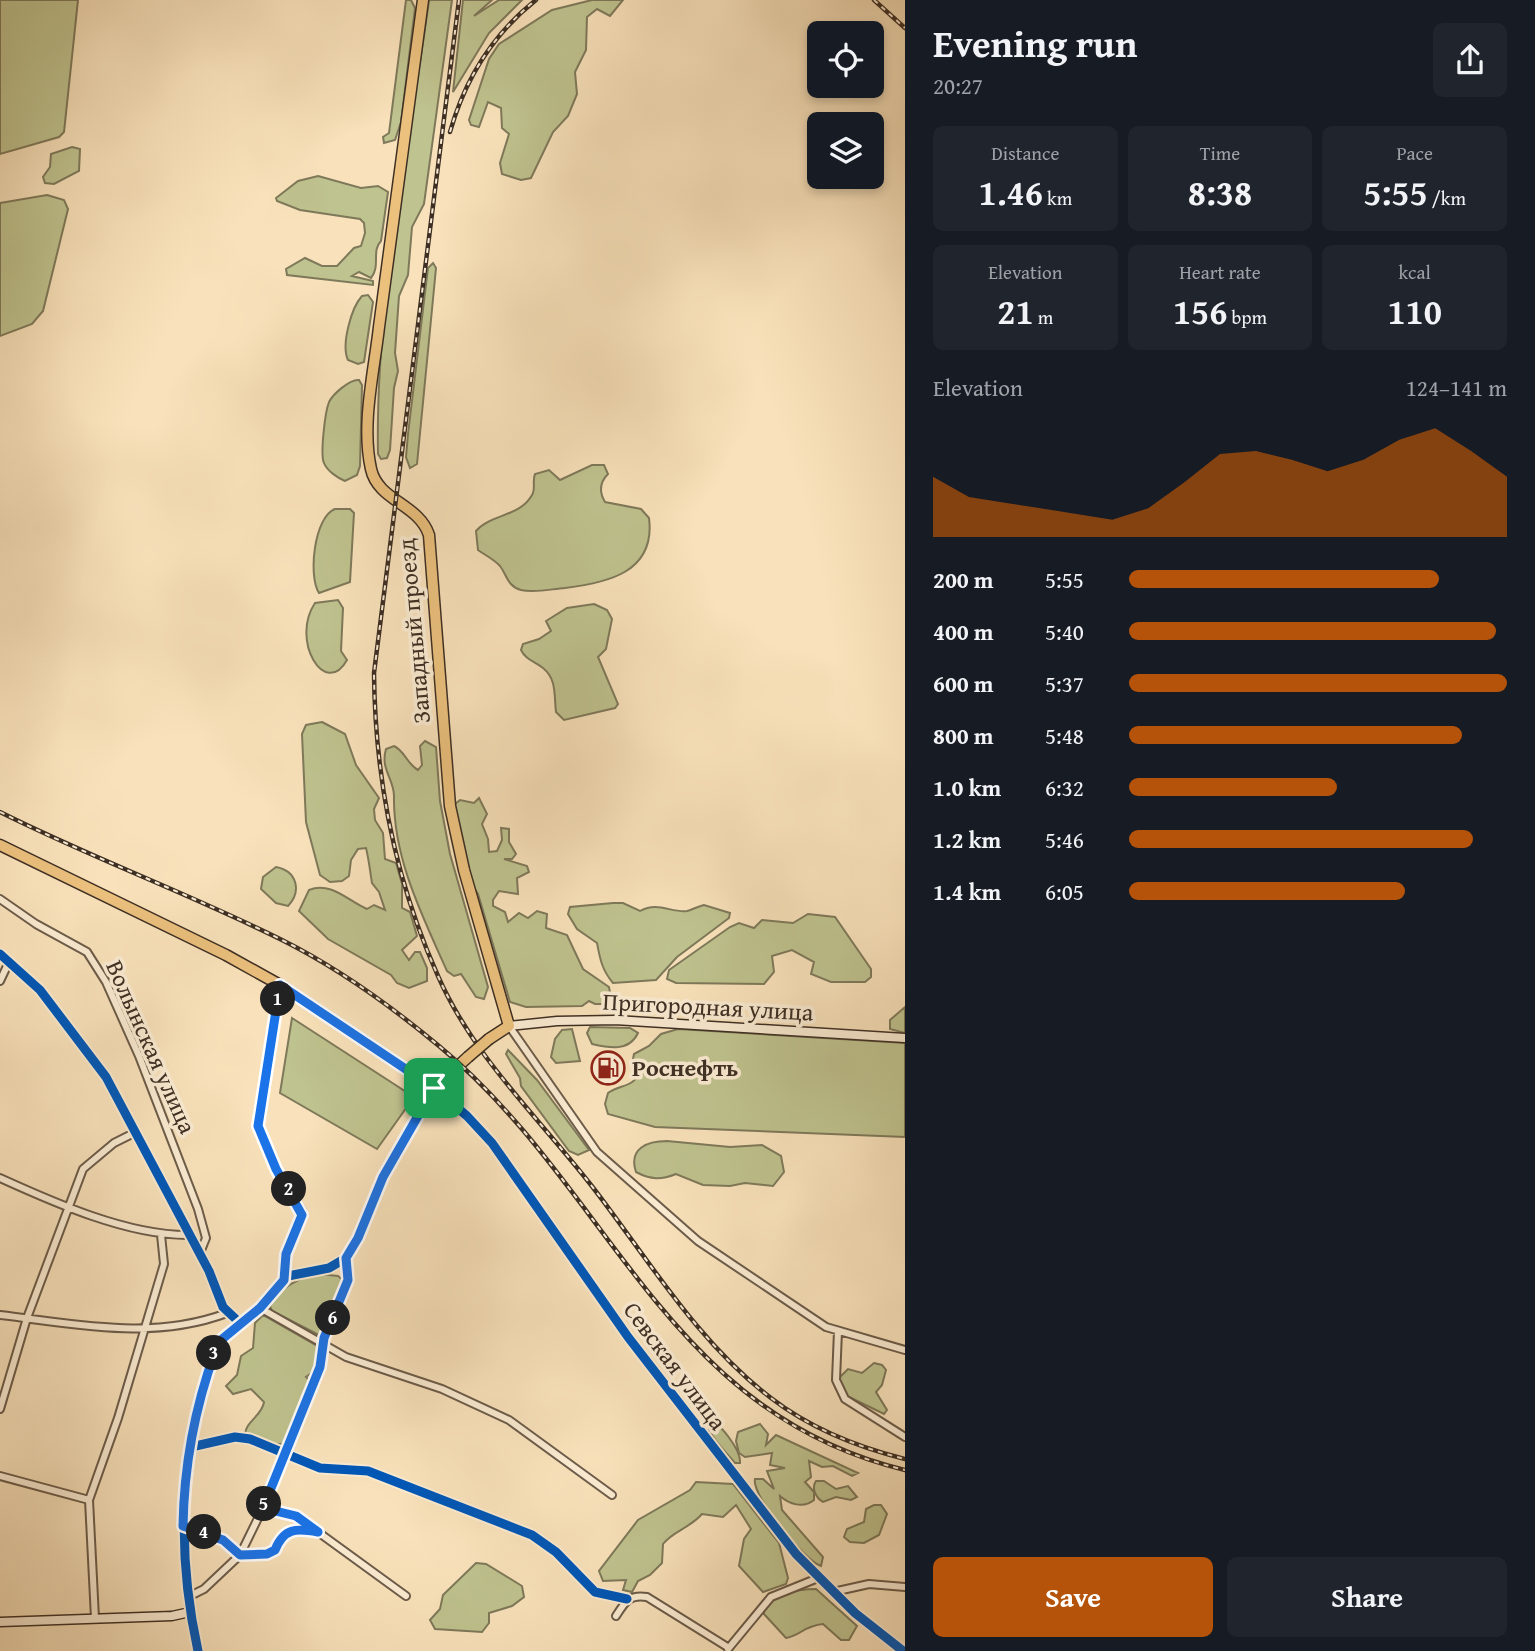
<!DOCTYPE html>
<meta charset="utf-8">
<style>
body{margin:0;font-family:"Gentium Book Plus",serif;background:#20242c;color:#f1f3f6;height:100vh;display:flex;flex-direction:column;font-size:26px;white-space:nowrap}
*{box-sizing:border-box;margin:0}
p{font-size:23px;color:#9ea1a6}
.icon{flex:none;width:38px;height:38px;fill:none;stroke:currentColor;stroke-width:2;stroke-linecap:round;stroke-linejoin:round}
.map{position:relative;flex:1;overflow:hidden}
.sheet{display:flex;flex-direction:column;background:#171b24;width:630px}
.sheet>*{flex:none}
.buttons{position:absolute;left:807px;top:21px;display:grid;gap:14px}
.buttons a{display:grid;place-items:center;width:77px;height:77px;border-radius:10px;background:#171b24;box-shadow:0 4px 10px #0003;font-size:35px}
.pin{position:absolute;display:grid;place-items:center;width:60px;height:60px;color:#fff;margin:-30px;border-radius:14px;box-shadow:0 4px 10px #0006}
.km{position:absolute;width:35px;height:35px;margin:-18px;border-radius:50%;background:#222;color:#fff;font-size:19px;line-height:35px;text-align:center}
.round{display:grid;place-items:center;flex:none;width:74px;height:74px;border-radius:10px;background:#20242c}
.head{display:flex;align-items:center;justify-content:space-between;height:119px;padding:0 28px}
h1{font-size:38px;font-weight:700;line-height:52px}
.figures{display:grid;grid-template-columns:repeat(3,1fr);gap:10px;height:119px;padding:7px 28px}
.figures div{display:grid;align-content:center;border-radius:10px;background:#20242c;text-align:center}
.figures b{font-size:35px;font-weight:700}
.figures small{font-size:19px;font-weight:400}
.figures p{font-size:19px}
.chart{height:196px;padding:14px 28px}
.chart p{display:flex;justify-content:space-between}
.chart svg{width:100%;height:126px;margin-top:7px;fill:#b45309;opacity:.7}
.action{display:flex;gap:14px;margin-top:auto;padding:14px 28px}
.action a{flex:1;height:80px;border-radius:10px;background:#b45309;color:#fff;font-size:28px;font-weight:700;line-height:80px;text-align:center}
.action a+a{background:#20242c;color:#f1f3f6}
ul{padding:0 28px;list-style:none;font-size:23px}
li{display:grid;grid-template-columns:112px 84px 1fr;align-items:center;height:52px}
li i{height:18px;border-radius:9px;background:#b45309}
main{display:flex;flex:1;min-height:0}
.map>svg:first-child{display:block}
</style>
<main>
<div class="map">
<svg width="905" height="1651" viewBox="0 0 905 1651">
<rect width="100%" height="100%" fill="#f9e2bb"/>
<filter id="stains"><feTurbulence type="fractalNoise" baseFrequency=".00286" numOctaves="4"/><feColorMatrix values="0 0 0 0 .2 0 0 0 0 .09 0 0 0 0 .02 0 0 0 .5 -.17"/></filter>
<radialGradient id="worn" r=".72"><stop offset=".6" stop-color="#630" stop-opacity="0"/><stop offset="1" stop-color="#630" stop-opacity=".3"/></radialGradient>
<path fill="#bfc38f" stroke="#7e795a" stroke-width="2" d="M0,0H78L64,132L59,137L0,154Z
M406,0H411L415,8L401,122L395,140L384,143L383,137L389,133Z
M429,0H452L424,204L412,227L408,275L399,296L395,353L398,371L394,388L390,450L387,458L381,459L378,454C375,302 409,150 429,0Z
M463,0H492L474,16L499,0H522L489,33L453,92Z
M592,0H623L610,16L597,9L587,17L586,50L575,72L577,94L568,116L553,132L531,178L521,180L502,174L500,163L509,134L502,128L501,108L488,102L479,127L471,125L469,120L489,59L499,44L552,10Z
M72,147L80,149L79,171L54,184L45,183L43,177L50,167L51,154Z
M318,176L361,188L378,186L388,192L381,241C371,251 381,266 371,278L359,272L352,276L373,281V285L287,275L286,269L305,258L322,266H337L354,248L361,246L365,233L364,223L360,219L300,210L277,201L276,198L298,181Z
M47,195L64,200L68,209L43,311L32,324L0,336V203Z
M433,263L436,268L417,464L410,468L406,457L408,434L428,268Z
M368,295L373,302L364,362L358,364L348,360C341,345 351,308 362,296Z
M359,380L362,385L360,466L357,475L345,481C338,478 327,471 324,463C320,455 325,412 329,402C333,394 350,379 359,380Z
M592,465H604L608,474C600,482 599,492 605,502L641,509L649,518C656,573 606,583 565,588C551,589 535,593 521,590C507,586 507,575 500,566C495,560 485,555 478,550L476,531C490,514 520,517 532,495C536,489 532,481 535,474L549,470L560,480Z
M335,509H350L354,513L350,582L319,593C308,576 314,517 335,509Z
M338,600L343,608L341,651L347,660C325,699 290,640 315,603Z
M594,604L607,610L612,619L606,649L598,657L618,704L615,708L564,720L556,712C554,696 557,679 543,668C534,661 526,660 521,650L523,644L539,639L551,631L546,621L567,608Z
M322,722L345,734L356,765L379,798L374,809L375,820L383,833L385,859L396,863L402,884V908L410,912L417,936L402,950L409,960L415,952H420L427,968V981L409,988L397,983L391,975L328,939L299,911L309,890C331,881 348,901 367,909L374,905L385,910L379,892L372,883C370,871 369,860 366,848L358,849L351,860L349,876L342,881L330,882L320,875L306,822L302,734L306,725Z
M425,741L436,747L440,801L450,854L488,987L484,999L476,997L461,974L454,976L447,971C422,915 393,858 394,796C394,779 380,769 386,749L394,746C405,751 407,764 418,770L422,765L420,746Z
M479,798L487,814L482,824L488,839L489,852L497,851L502,840L501,828L509,829V842L516,854L512,859H504L527,866L529,872L517,878L518,894L499,891L493,900V906L505,912L508,922L519,913L528,918L537,911L547,914L546,928L567,935L583,969L609,987L611,998L616,1004H595L589,1001L582,1006L526,1007L510,1002L478,894L472,885L454,805L460,800L474,803Z
M276,867C297,871 302,891 288,906L276,903L261,889L263,877Z
M613,903H623L640,911C658,901 671,913 687,911C691,910 699,906 704,905L730,913L729,918L677,957L656,980L613,983C602,970 600,959 597,943L577,929L568,914L570,907Z
M808,914L835,917L871,969V977L865,982H831L811,974L814,962L792,950L772,956L774,972L764,984L676,983L667,979L669,970L730,927L739,923L754,928L762,920L793,923Z
M905,1007V1033L890,1029V1020Z
M292,1018L414,1097L377,1149L280,1093Z
M590,1027L630,1028L638,1033C629,1052 609,1048 592,1044L587,1033Z
M572,1029L580,1061L556,1063L551,1057L555,1039L562,1030Z
M678,1029L905,1043V1137L655,1127L608,1114L605,1104L608,1093C621,1084 634,1088 641,1070L633,1059L634,1054L649,1046L661,1034Z
M508,1050L537,1080L589,1150L578,1155L569,1151L521,1086L520,1078L506,1054Z
M667,1141L730,1147L762,1145L781,1156L784,1172L773,1186L745,1183L730,1186L703,1185L676,1174C661,1180 651,1180 636,1172C628,1148 648,1141 667,1141Z
M319,1274L338,1276L344,1281L321,1336L272,1311L270,1306C276,1289 302,1276 319,1274Z
M263,1315L319,1347L316,1370L306,1377L311,1382L287,1443C272,1447 259,1440 245,1434C246,1421 262,1416 264,1402L251,1389L233,1394L226,1386L237,1375L241,1356L253,1348L255,1323Z
M874,1363L882,1365L886,1370L882,1385L876,1392L887,1410L884,1414L847,1396L839,1378L848,1369L862,1373Z
M706,1419C719,1420 741,1450 740,1463H735C725,1451 707,1435 706,1419Z
M760,1424L768,1434L766,1445L776,1435L858,1473L852,1476L833,1466L822,1467L809,1461L811,1477L805,1482L814,1492V1500C803,1509 789,1504 780,1496L782,1510L823,1557L821,1566C804,1561 751,1495 755,1479H763L774,1489L767,1471L785,1468L770,1465L772,1453L745,1457L739,1453L736,1441L738,1432Z
M824,1481L836,1489L848,1486L857,1497L851,1500L836,1497L823,1502C816,1498 811,1488 816,1481Z
M696,1482L733,1484L779,1543L788,1578L786,1584L763,1592L739,1566L744,1539L751,1529L736,1505L723,1517L702,1514C690,1528 673,1531 663,1544L662,1563L650,1575L638,1581L632,1592L623,1590L626,1580L603,1581L599,1571L638,1520L690,1490Z
M874,1505H881L887,1514L879,1535L864,1543L850,1542L844,1537L847,1529L864,1522L866,1509Z
M476,1563L486,1564L522,1586L524,1597L512,1606L489,1613V1623L482,1632L435,1629L430,1620L440,1609L443,1595Z
M816,1589L857,1626L849,1640H841L823,1624C803,1626 802,1635 786,1638L764,1614V1609C777,1594 797,1589 816,1589Z"/>
<g fill="none" stroke-linecap="round" stroke-linejoin="round">
<defs>
<path id="street" d="M0,899L36,924L87,952L106,982L139,1056L198,1209L206,1238L200,1253
M0,954L40,990L106,1077L209,1271L223,1307L241,1324
M0,981L8,964
M280,985L258,1126L276,1169L302,1211L286,1254L284,1280
M509,1026L597,1152L698,1241L826,1327L905,1350
M0,1178C55,1203 127,1235 187,1235
M260,1308L346,1357L442,1389L509,1420L612,1495
M0,1315C78,1324 152,1341 227,1313
M838,1331L836,1380L845,1399L905,1437
M0,1409L27,1318L83,1169L114,1143L136,1132
M191,1447L235,1437L250,1439L320,1468L368,1471L532,1535L556,1552L595,1592L627,1599
M0,1476L89,1500
M263,1508L296,1516L406,1596
M183,1526L223,1540L240,1555L267,1554L275,1550C284,1530 293,1528 314,1532
M833,1592L869,1584L905,1587
M188,1597L204,1589L240,1555L263,1508L320,1367L324,1338L348,1280L346,1258
M616,1616C625,1602 629,1594 647,1597L729,1648
M95,1618L89,1500L118,1418L164,1264L161,1235
M728,1649L771,1597L818,1578"/>
<path id="secondary" d="M509,1026L557,1021L615,1020L905,1038
M0,1622L172,1616L190,1612
M198,1651C176,1551 180,1449 215,1352L221,1340L260,1308L288,1276L329,1268L346,1258L358,1238L383,1177L434,1088L467,1116L492,1143L628,1337L796,1554L855,1613L903,1651"/>
<path id="primary" d="M423,0C409,109 393,218 379,327C374,372 361,424 371,469C378,501 419,504 429,535L450,806L464,870L509,1026L489,1039
M0,845L226,955L280,985L434,1088L468,1057"/>
</defs>
<use href="#street" stroke="#6c5c4a" stroke-width="10"/>
<use href="#secondary" stroke="#3d2f24" stroke-width="11"/>
<use href="#primary" stroke="#3d2f24" stroke-width="13"/>
<use href="#street" stroke="#fbecd3" stroke-width="6"/>
<use href="#secondary" stroke="#fbecd3" stroke-width="8"/>
<use href="#primary" stroke="#ecc17e" stroke-width="10"/>
<defs>
<path id="rail" d="M459,0L374,673C375,777 395,880 438,976C473,1056 538,1117 591,1185C647,1257 697,1342 771,1398C810,1428 857,1447 905,1459
M874,0L905,28
M450,132C465,79 493,34 536,0
M0,812C92,858 190,894 282,940C338,968 391,1006 439,1046C611,1188 665,1413 905,1470"/>
</defs>
<use href="#rail" stroke="#3d2f24" stroke-width="4.5"/>
<use href="#rail" stroke="#fbecd3" stroke-width="2" stroke-dasharray="5" stroke-linecap="butt"/>
<defs>
<path id="primary-bridge" d="M468,1057L489,1039"/>
</defs>
<use href="#primary-bridge" stroke="#3d2f24" stroke-width="13" stroke-linecap="butt"/>
<use href="#primary-bridge" stroke="#ecc17e" stroke-width="10"/>
<defs>
<path id="cycleway" d="M0,954L40,990L106,1077L209,1271L223,1307L241,1324
M191,1447L235,1437L250,1439L320,1468L368,1471L532,1535L556,1552L595,1592L627,1599
M198,1651C176,1551 180,1449 215,1352L221,1340L260,1308L288,1276L329,1268L346,1258L358,1238L383,1177L434,1088L467,1116L492,1143L628,1337L796,1554L855,1613L903,1651"/>
</defs>
<use href="#cycleway" stroke="#fbecd3" stroke-width="13"/>
<use href="#cycleway" stroke="#0057b8" stroke-width="9"/>
</g>
<g fill="none" stroke-linecap="round" stroke-linejoin="round">
<defs>
<path id="route" d="M280,985L434,1088L383,1177L358,1238L346,1258L348,1280L324,1338L320,1367L263,1508L296,1516L318,1532C296,1528 284,1528 275,1550L267,1554L240,1555L223,1540L183,1526C184,1468 195,1407 215,1352L221,1340L260,1308L284,1280L286,1254L302,1215L276,1169L258,1126Z"/>
</defs>
<use href="#route" stroke="#fff" stroke-width="14"/>
<use href="#route" stroke="#1a73e8" stroke-width="9"/>
</g>
<defs>
<symbol id="fuel-ring" viewBox="-11 -11 22 22"><circle r="9.5" fill="#fbecd3" stroke="#8f2418" stroke-width="1.5"/><path d="M-5.5-6h7V0h2V4h1.3V-2.5L3-4.5l.8-.8L6-3V5H2.5V1h-1V6h-7ZM-4.2-4.7v3.2H.2V-4.7Z" fill="#8f2418"/></symbol>
</defs>
<g fill-rule="evenodd">
<use href="#fuel-ring" x="589" y="1049" width="38" height="38"/>
</g>
<g text-anchor="middle" stroke-width="7" stroke-linejoin="round" paint-order="stroke">
<g font-size="24" fill="#3d2f24" stroke="#fbecd3">
<text transform="translate(414 631) rotate(-95)" y="8">Западный проезд</text>
<text transform="translate(708 1007) rotate(3)" y="8">Пригородная улица</text>
<text transform="translate(151 1047) rotate(66)" y="8">Волынская улица</text>
<text transform="translate(675 1366) rotate(53)" y="8">Севская улица</text>
</g>
<g font-size="24" font-weight="bold" fill="#3d2f24" stroke="#fbecd3" text-anchor="start">
<text x="632" y="1076">Роснефть</text>
</g>
</g>
<rect width="100%" height="100%" filter="url(#stains)"/>
<rect width="100%" height="100%" fill="url(#worn)"/>
</svg>
<div class="buttons">
<a><svg class="icon" aria-label="locate" viewBox="0 0 24 24"><circle cx="12" cy="12" r="6"/><path d="M12 2v4M12 18v4M2 12h4M18 12h4"/></svg></a>
<a><svg class="icon" aria-label="layers" viewBox="0 0 24 24"><path d="M12 4l9 5-9 5-9-5zM3 14l9 5 9-5"/></svg></a>
</div>
<div class="pin" style="left:434px;top:1088px;background:#1e9e55"><svg class="icon" aria-label="arrive" viewBox="0 0 24 24"><path d="M6 21V4h12l-3 4 3 4H6"/></svg></div>
<b class="km" style="left:278px;top:999px">1</b>
<b class="km" style="left:289px;top:1189px">2</b>
<b class="km" style="left:214px;top:1353px">3</b>
<b class="km" style="left:204px;top:1532px">4</b>
<b class="km" style="left:264px;top:1504px">5</b>
<b class="km" style="left:333px;top:1318px">6</b>
</div>
<section class="sheet">
<div class="head"><div><h1>Evening run</h1><p>20:27</p></div><a class="round"><svg class="icon" aria-label="share" viewBox="0 0 24 24"><path d="M12 15V3M7 8l5-5 5 5M5 13v7h14v-7"/></svg></a></div>
<div class="figures">
<div><p>Distance</p><b>1.46<small> km</small></b></div>
<div><p>Time</p><b>8:38</b></div>
<div><p>Pace</p><b>5:55<small> /km</small></b></div>
</div>
<div class="figures">
<div><p>Elevation</p><b>21<small> m</small></b></div>
<div><p>Heart rate</p><b>156<small> bpm</small></b></div>
<div><p>kcal</p><b>110</b></div>
</div>
<div class="chart"><p><span>Elevation</span>124–141 m</p>
<svg viewBox="0 0 160 44" preserveAspectRatio="none"><path d="M0 44V23L10 30L20 32L30 34L40 36L50 38L60 34L70 25L80 15L90 14L100 17L110 21L120 17L130 10L140 6L150 14L160 23V44z"/></svg>
</div>
<ul>
<li><b>200 m</b>5:55<i style="width:82%"></i></li>
<li><b>400 m</b>5:40<i style="width:97%"></i></li>
<li><b>600 m</b>5:37<i style="width:100%"></i></li>
<li><b>800 m</b>5:48<i style="width:88%"></i></li>
<li><b>1.0 km</b>6:32<i style="width:55%"></i></li>
<li><b>1.2 km</b>5:46<i style="width:91%"></i></li>
<li><b>1.4 km</b>6:05<i style="width:73%"></i></li>
</ul>
<div class="action"><a>Save</a><a>Share</a></div>
</section>
</main>
